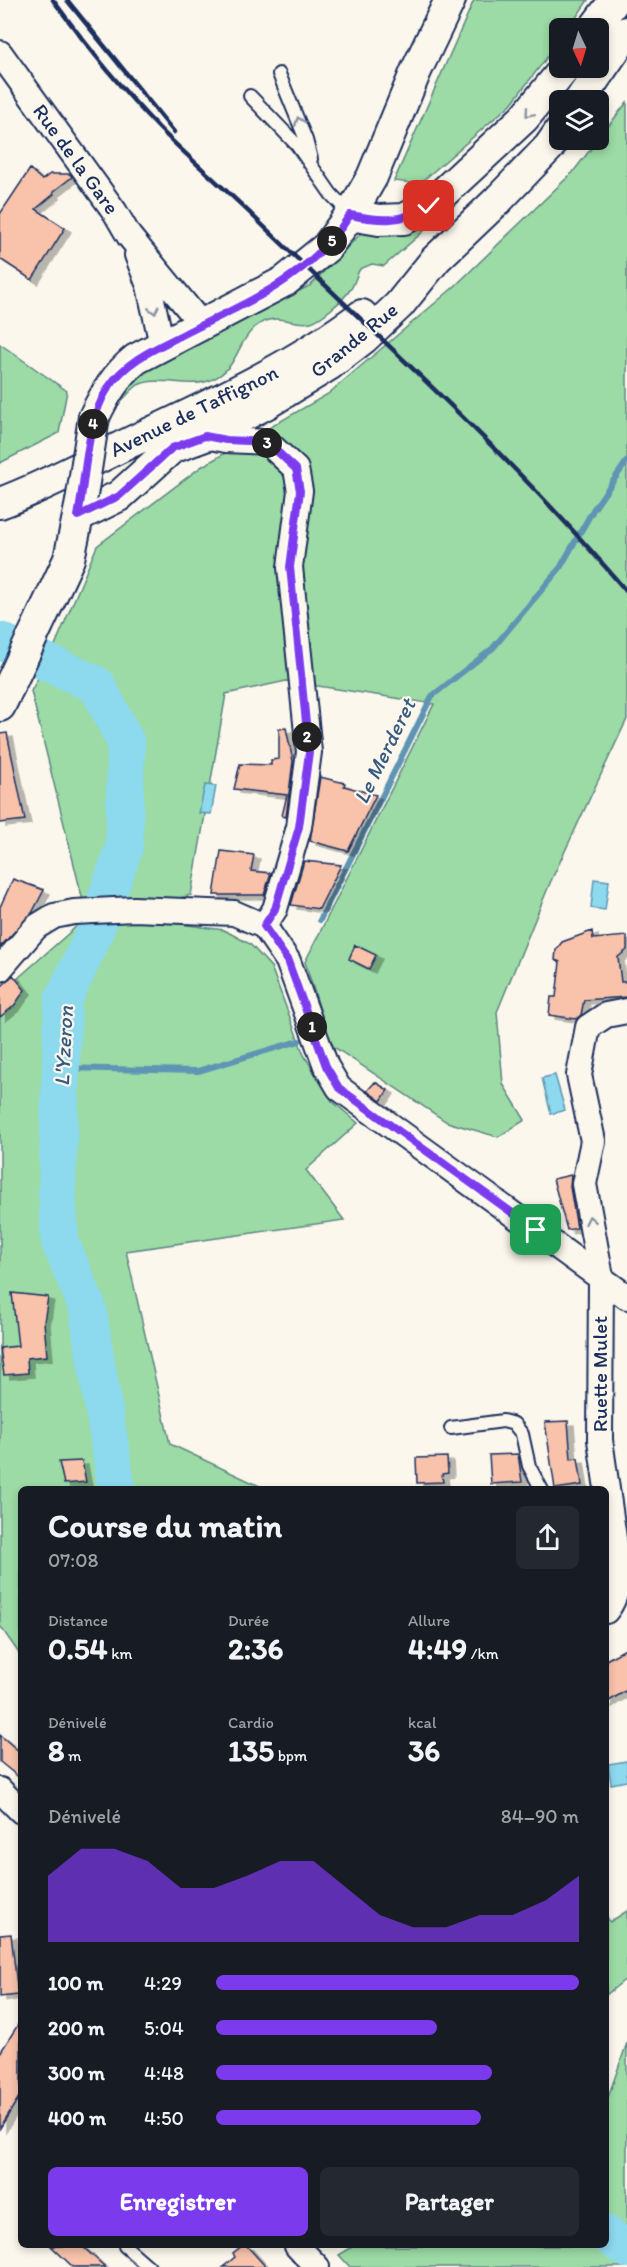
<!DOCTYPE html>
<html lang="fr">
<meta charset="utf-8">
<style>
body{margin:0;font-family:Itim,sans-serif;background:#242831;color:#f1f3f6;height:100vh;display:flex;flex-direction:column;font-size:22px;white-space:nowrap}
*{box-sizing:border-box;margin:0}
p{font-size:20px;color:#9ea1a6}
.icon{flex:none;width:33px;height:33px;fill:none;stroke:currentColor;stroke-width:2;stroke-linecap:round;stroke-linejoin:round}
.map{position:relative;flex:1;overflow:hidden}
.drawer{position:absolute;left:18px;top:1486px;width:591px;height:762px;display:flex;flex-direction:column;background:#171b24;border-radius:9px;box-shadow:0 3px 9px #0003}
.drawer>*{flex:none}
.needle{width:39px;rotate:176deg}
.tools{position:absolute;left:549px;top:18px;display:grid;gap:12px}
.tools a{display:grid;place-items:center;width:60px;height:60px;border-radius:9px;background:#171b24;box-shadow:0 3px 9px #0003;font-size:30px}
.pin{position:absolute;display:grid;place-items:center;width:51px;height:51px;color:#fff;margin:-26px;border-radius:12px;box-shadow:0 3px 9px #0006}
.km{position:absolute;width:30px;height:30px;margin:-15px;border-radius:50%;background:#222;color:#fff;font-size:16px;line-height:30px;text-align:center}
.round{display:grid;place-items:center;flex:none;width:63px;height:63px;border-radius:9px;background:#242831}
.summary{display:flex;align-items:center;justify-content:space-between;height:102px;padding:0 30px}
h1{font-size:33px;font-weight:700;line-height:45px}
.figures{display:grid;grid-template-columns:repeat(3,1fr);gap:9px;height:102px;padding:6px 30px}
.figures div{display:grid;align-content:center}
.figures b{font-size:30px;font-weight:700}
.figures small{font-size:16px;font-weight:400}
.figures p{font-size:16px}
.chart{height:168px;padding:12px 30px}
.chart p{display:flex;justify-content:space-between}
.chart svg{width:100%;height:108px;margin-top:6px;fill:#7c3aed;opacity:.7}
.primary-button{display:flex;gap:12px;margin-top:auto;padding:12px 30px}
.primary-button a{flex:1;height:69px;border-radius:9px;background:#7c3aed;color:#fff;font-size:24px;font-weight:700;line-height:69px;text-align:center}
.primary-button a+a{background:#242831;color:#f1f3f6}
ul{padding:0 30px;list-style:none;font-size:20px}
li{display:grid;grid-template-columns:96px 72px 1fr;align-items:center;height:45px}
li i{height:15px;border-radius:8px;background:#7c3aed}
.map>svg:first-child{display:block}
</style>
<div class="map">
<svg width="627" height="2267" viewBox="0 0 627 2267">
<defs>
<filter id="shadow"><feDropShadow dx="6" dy="4" stdDeviation="0" flood-color="#0004"/></filter>
</defs>
<rect width="100%" height="100%" fill="#fbf7ec"/>
<filter id="ink" filterUnits="userSpaceOnUse"><feTurbulence type="fractalNoise" baseFrequency=".0167" numOctaves="2"/><feDisplacementMap in="SourceGraphic" scale="12" xChannelSelector="R" yChannelSelector="G"/><feConvolveMatrix kernelMatrix="1 2 1 2 8 2 1 2 1" color-interpolation-filters="sRGB"/></filter>
<g filter="url(#ink)">
<path fill="#9cdba5" stroke="#5c8582" stroke-width="1.5" d="M474,0H588L569,28H560L559,42L511,104L419,184L394,181Z
M627,102V719L550,883L497,1012L503,1084L525,1120L498,1137L447,1122L331,1045L305,962L434,704L286,681L226,694L191,895L135,909L129,917L224,930L250,944L271,967L304,1055L332,1101L358,1123L306,1170L344,1220L126,1251L170,1444L266,1489L21,1490V1656L0,1626V994L87,917L31,691L53,650L97,546L201,467L328,394L454,287L573,172Z
M364,230H425L384,266L372,264L360,269C356,275 355,284 350,290C344,299 322,319 311,322C293,327 275,309 254,328C236,344 238,369 211,380C191,389 158,375 138,385C132,389 126,397 121,401L127,387L140,374L311,285Z
M0,344L67,391L59,433L0,463Z
M627,1911V1978L606,1995V1915L610,1922Z
M627,2043V2267H350L339,2255L354,2246H606V2103Z"/>
<path fill="#8dd9ed" stroke="#5f95b4" stroke-width="1.5" d="M205,785L216,786L211,814L199,813Z
M594,879L609,881L605,910L591,908Z
M555,1075L565,1110L551,1114L542,1078Z
M627,1761V1781L611,1784L608,1764Z"/>
<g fill="none" stroke-linecap="round" stroke-linejoin="round">
<path stroke="#5f95b4" stroke-width="6" d="M320,920L432,696L493,648L560,568L593,510L627,461
M60,1068L198,1071L299,1041"/>
<path stroke="#8dd9ed" stroke-width="38" d="M0,641L97,685L126,743L124,848L94,934L63,1000L57,1190L60,1242L87,1306L117,1490
M606,2234L627,2249"/>
</g>
<path fill="#f8c2ab" stroke="#1b2f5e" stroke-width="1.5" filter="url(#shadow)" d="M30,169L42,180L50,174H70L72,177L53,192L54,194L36,209L65,228L32,280L0,259V214Z
M286,728L293,761L286,817L282,816L287,795L234,789L240,764L271,765V760L279,759V729Z
M7,733L25,820L0,823V734Z
M320,777L345,783L344,786L376,795L348,851L310,841Z
M221,851L254,855L251,871L271,873L264,895H214Z
M304,861L341,865L319,909L291,905Z
M13,879L44,890L32,913L0,947V907Z
M592,931L593,939L627,936V950L618,957L621,982H627V997L584,1000L581,1015L576,1019L549,1015L551,997H556L560,962L555,960L556,950L562,942Z
M355,945L376,955L369,969L349,959Z
M13,975L25,990L14,1006L0,1017V988Z
M375,1082L388,1090L381,1101L367,1091Z
M571,1175L570,1187L577,1228L567,1230L553,1179Z
M12,1293L48,1297L44,1322L47,1356L27,1358L28,1373L4,1375L0,1348L18,1346Z
M568,1421L571,1459L578,1458L582,1485L555,1489L545,1422Z
M518,1454L522,1482L491,1484L489,1455Z
M447,1457L448,1473L442,1474L443,1482L417,1483L416,1458Z
M82,1461L86,1482L64,1484L59,1462Z
M627,1648V1690L606,1703V1660Z
M0,1735L21,1753V1779L0,1762Z
M11,1934L18,1995L0,1997V1935Z
M21,2020V2094L0,2128V2053Z
M51,2246H82L105,2267H73Z
M242,2246H247L266,2267H223L235,2257L233,2253Z"/>
<g fill="none" stroke-linecap="round" stroke-linejoin="round">
<defs>
<path id="service" d="M279,74L306,140L311,159
M250,96L297,145L331,194L350,214
M451,1428L503,1421L514,1424L522,1434L529,1466L542,1490
M125,2246L149,2267"/>
<path id="minor" d="M0,53L115,212L129,236L202,325
M137,255L149,286L162,345
M205,436L226,440L267,442L296,469L300,491L290,567L309,752L299,827L275,909L264,926
M0,969L36,927L54,916L74,912L134,909L234,913L264,926L288,961L326,1066L339,1088L627,1297
M606,1611C615,1600 618,1587 619,1573L600,1440L601,1277L584,1184L593,1141L579,1075L588,1027L606,1015L627,1011
M0,1790L21,1811
M297,2246L317,2267"/>
<path id="tertiary" d="M594,28L615,0
M580,100L627,32
M350,215L379,220L404,219L429,206L524,118L565,68
M94,417C105,394 116,375 136,359L285,281L327,247L350,215L372,177L416,71L450,0
M0,503C46,486 89,462 133,441C212,404 291,368 362,315
M78,516L119,496L172,448L205,436L266,404L329,365L364,338L399,305L436,259L498,200L549,147L560,131
M0,706L69,559L81,502"/>
</defs>
<use href="#service" stroke="#1b2f5e" stroke-width="16"/>
<use href="#minor" stroke="#1b2f5e" stroke-width="28"/>
<use href="#tertiary" stroke="#1b2f5e" stroke-width="34"/>
<use href="#service" stroke="#fbf7ec" stroke-width="12"/>
<use href="#minor" stroke="#fbf7ec" stroke-width="24"/>
<use href="#tertiary" stroke="#fbf7ec" stroke-width="30"/>
<path stroke="#1b2f5e" stroke-width="4.5" d="M53,0C86,45 121,89 160,129C190,159 222,186 253,216C380,339 513,457 627,592
M67,0L174,132"/>
<defs>
<path id="tertiary-bridge" d="M81,502L94,417"/>
</defs>
<use href="#tertiary-bridge" stroke="#1b2f5e" stroke-width="34" stroke-linecap="butt"/>
<use href="#tertiary-bridge" stroke="#fbf7ec" stroke-width="30"/>
</g>
<defs><path id="oneway-chevron" d="M-2-3.5L2.5 0L-2 3.5" fill="none" stroke-width="1.6" stroke-linecap="round" stroke-linejoin="round" transform="scale(1.5)"/></defs>
<g stroke="#8b93a5">
<use href="#oneway-chevron" transform="translate(529 113) rotate(131)"/>
<use href="#oneway-chevron" transform="translate(299 121) rotate(-111)"/>
<use href="#oneway-chevron" transform="translate(154 310) rotate(77)"/>
<use href="#oneway-chevron" transform="translate(590 1220) rotate(-101)"/>
</g>
</g>
<g fill="none" stroke-linecap="round" stroke-linejoin="round" filter="url(#ink)">
<defs>
<path id="route" d="M429,206C401,223 381,221 350,215C308,280 248,301 182,335C154,349 126,361 108,388C86,422 86,476 78,516L119,496L172,448L205,436L226,440L267,442L296,469L300,491L290,567L309,752L299,827L275,909L264,926L288,961L326,1066L339,1088L536,1230"/>
</defs>
<use href="#route" stroke="#fff" stroke-width="12"/>
<use href="#route" stroke="#7c3aed" stroke-width="8"/>
</g>
<g text-anchor="middle" stroke-width="4.5" stroke-linejoin="round" paint-order="stroke">
<g font-size="21" fill="#1b2f5e" stroke="#fbf7ec">
<text transform="translate(76 159) rotate(54)" y="7">Rue de la Gare</text>
<text transform="translate(354 340) rotate(-39)" y="7">Grande Rue</text>
<text transform="translate(194 411) rotate(-26)" y="7">Avenue de Taffignon</text>
<text transform="translate(600 1374) rotate(-90)" y="7">Ruette Mulet</text>
</g>
<g font-size="22" font-style="italic" fill="#385a82" stroke="#fbf7ec">
<text transform="translate(384 751) rotate(-64)" y="8">Le Merderet</text>
<text transform="translate(63 1046) rotate(-87)" y="8">L'Yzeron</text>
</g>
</g>
</svg>
<div class="tools">
<a><svg class="needle" viewBox="-14 -14 28 28"><path d="M0-13l5 13h-10z" fill="#e53935"/><path d="M0 13l5-13h-10z" fill="#9ea1a6"/></svg></a>
<a><svg class="icon" aria-label="layers" viewBox="0 0 24 24"><path d="M12 4l9 5-9 5-9-5zM3 14l9 5 9-5"/></svg></a>
</div>
<div class="pin" style="left:536px;top:1230px;background:#1e9e55"><svg class="icon" aria-label="arrive" viewBox="0 0 24 24"><path d="M6 21V4h12l-3 4 3 4H6"/></svg></div>
<div class="pin" style="left:429px;top:206px;background:#d93025"><svg class="icon" aria-label="check" viewBox="0 0 24 24"><path d="M5 12l5 5 9-10"/></svg></div>
<b class="km" style="left:312px;top:1027px">1</b>
<b class="km" style="left:307px;top:737px">2</b>
<b class="km" style="left:267px;top:443px">3</b>
<b class="km" style="left:93px;top:424px">4</b>
<b class="km" style="left:332px;top:241px">5</b>
<section class="drawer">
<div class="summary"><div><h1>Course du matin</h1><p>07:08</p></div><a class="round"><svg class="icon" aria-label="share" viewBox="0 0 24 24"><path d="M12 15V3M7 8l5-5 5 5M5 13v7h14v-7"/></svg></a></div>
<div class="figures">
<div><p>Distance</p><b>0.54<small> km</small></b></div>
<div><p>Durée</p><b>2:36</b></div>
<div><p>Allure</p><b>4:49<small> /km</small></b></div>
</div>
<div class="figures">
<div><p>Dénivelé</p><b>8<small> m</small></b></div>
<div><p>Cardio</p><b>135<small> bpm</small></b></div>
<div><p>kcal</p><b>36</b></div>
</div>
<div class="chart"><p><span>Dénivelé</span>84–90 m</p>
<svg viewBox="0 0 160 44" preserveAspectRatio="none"><path d="M0 44V17L10 6L20 6L30 11L40 22L50 22L60 17L70 11L80 11L90 22L100 33L110 38L120 38L130 33L140 33L150 27L160 17V44z"/></svg>
</div>
<ul>
<li><b>100 m</b>4:29<i style="width:100%"></i></li>
<li><b>200 m</b>5:04<i style="width:61%"></i></li>
<li><b>300 m</b>4:48<i style="width:76%"></i></li>
<li><b>400 m</b>4:50<i style="width:73%"></i></li>
</ul>
<div class="primary-button"><a>Enregistrer</a><a>Partager</a></div>
</section>
</div>
